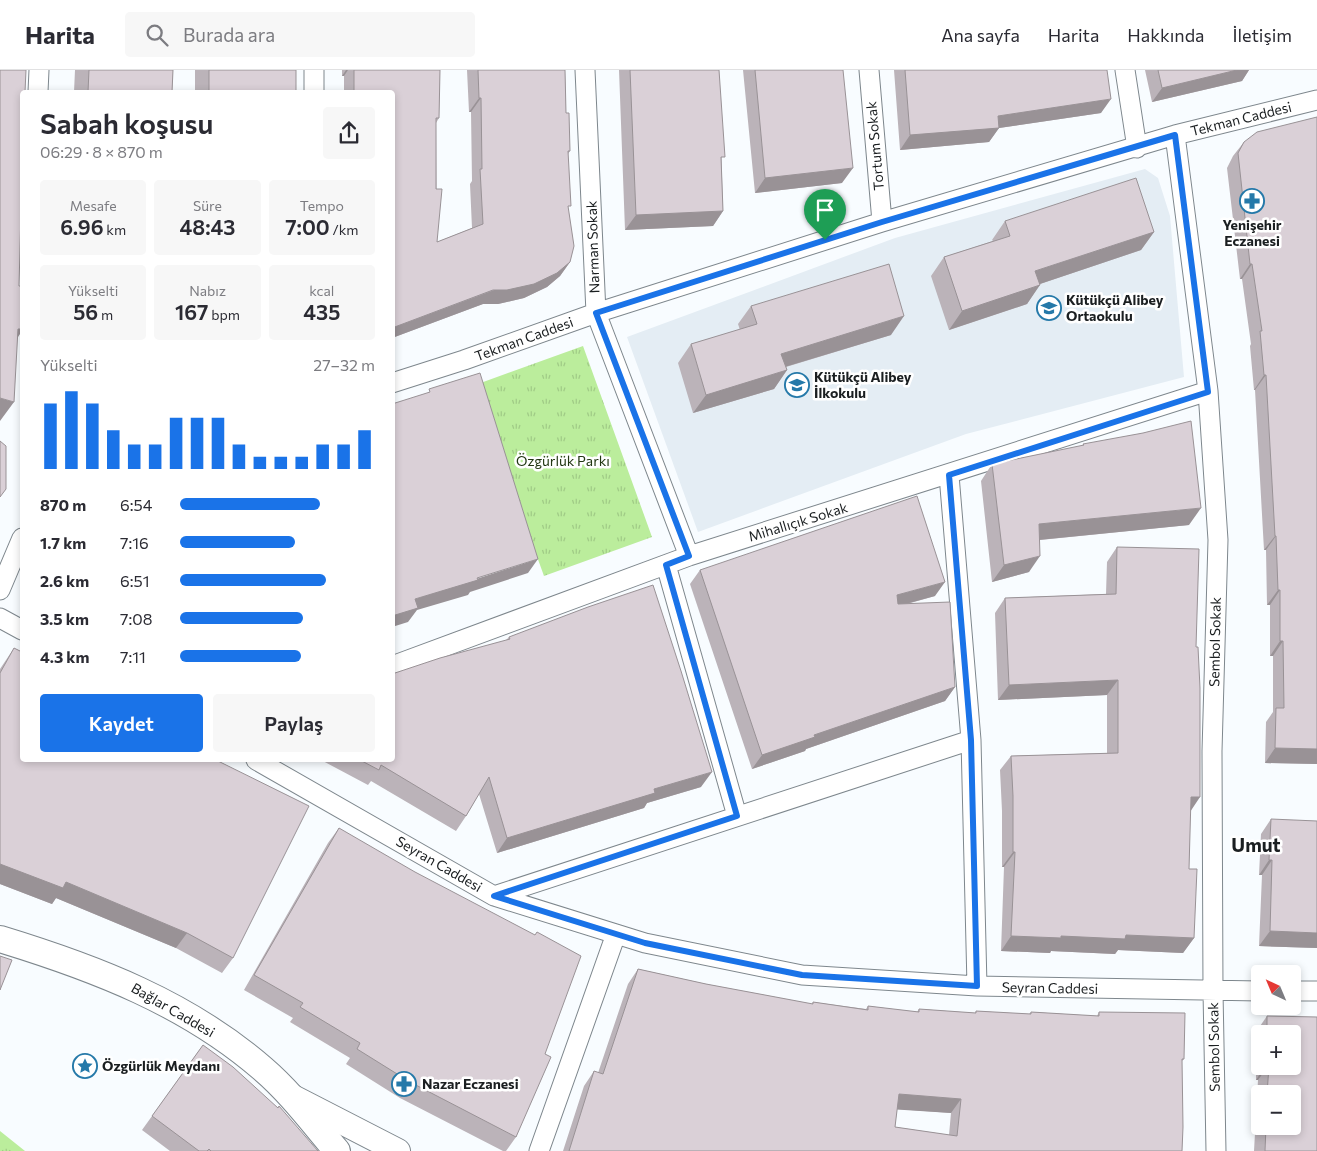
<!DOCTYPE html>
<html lang="tr">
<meta charset="utf-8">
<style>
body{margin:0;font-family:Commissioner,sans-serif;background:#f7f7f7;color:#2b2b33;height:100vh;display:flex;flex-direction:column;font-size:19px;white-space:nowrap}
*{box-sizing:border-box;margin:0}
p{font-size:16px;color:#7c7c81}
.icon{flex:none;width:28px;height:28px;fill:none;stroke:currentColor;stroke-width:2;stroke-linecap:round;stroke-linejoin:round}
.map{position:relative;flex:1;overflow:hidden}
.details{position:absolute;left:20px;top:20px;width:375px;height:672px;display:flex;flex-direction:column;background:#fff;border-radius:5px;box-shadow:0 2px 8px #0003}
.details>*{flex:none}
.needle{width:32px;rotate:316deg}
.buttons{position:absolute;left:1251px;top:895px;display:grid;gap:10px}
.buttons a{display:grid;place-items:center;width:50px;height:50px;border-radius:5px;background:#fff;box-shadow:0 2px 8px #0003;font-size:25px}
.pin{position:absolute;display:grid;place-items:center;width:42px;height:42px;color:#fff;margin:-51px -21px;border-radius:50% 50% 50% 0;rotate:-45deg;box-shadow:0 0 5px #0007}
.pin .icon{rotate:45deg}
.round{display:grid;place-items:center;flex:none;width:52px;height:52px;border-radius:5px;background:#f7f7f7}
.summary{display:flex;align-items:center;justify-content:space-between;height:85px;padding:0 20px}
h1{font-size:28px;font-weight:600;line-height:38px}
.metrics{display:grid;grid-template-columns:repeat(3,1fr);gap:8px;height:85px;padding:5px 20px}
.metrics div{display:grid;align-content:center;border-radius:5px;background:#f7f7f7;text-align:center}
.metrics b{font-size:21px;font-weight:600}
.metrics small{font-size:14px;font-weight:400}
.metrics p{font-size:14px}
.chart{height:140px;padding:10px 20px}
.chart p{display:flex;justify-content:space-between}
.chart svg{width:100%;height:90px;margin-top:5px;stroke:#1a73e8;stroke-width:6}
.button{display:flex;gap:10px;margin-top:auto;padding:10px 20px}
.button a{flex:1;height:58px;border-radius:5px;background:#1a73e8;color:#fff;font-size:20px;font-weight:600;line-height:58px;text-align:center}
.button a+a{background:#f7f7f7;color:#2b2b33}
ul{padding:0 20px;list-style:none;font-size:16px}
li{display:grid;grid-template-columns:80px 60px 1fr;align-items:center;height:38px}
li i{height:12px;border-radius:6px;background:#1a73e8}
header{display:flex;align-items:center;gap:30px;box-sizing:border-box;height:70px;padding:0 25px;background:#fff;border-bottom:1px solid #e1e1e2}
header strong{font-size:24px}
nav{display:flex;gap:28px;margin-inline-start:auto;font-size:18px}
.search{width:350px;height:45px;background:#f7f7f7;display:flex;align-items:center;gap:12px;box-sizing:border-box;padding:0 18px;border-radius:5px;color:#7c7c81;font-size:19px}
.map>svg:first-child{display:block}
</style>
<header>
<strong>Harita</strong>
<div class="search"><svg class="icon" aria-label="search" viewBox="0 0 24 24"><circle cx="10" cy="10" r="6"/><path d="M15 15l6 6"/></svg>Burada ara</div>
<nav><a>Ana sayfa</a><a>Harita</a><a>Hakkında</a><a>İletişim</a></nav>
</header>
<div class="map">
<svg width="1317" height="1081" viewBox="0 0 1317 1081">
<defs>
<pattern id="park-tufts" width="24" height="20" patternUnits="userSpaceOnUse" patternTransform="scale(1.25)"><rect width="24" height="20" fill="#bbed9c"/><path d="M3 7l-1-3M5 7V3M7 7l1-3M15 17l-1-3M17 17v-4M19 17l1-3" fill="none" stroke="#a0cb86"/></pattern>
</defs>
<rect width="100%" height="100%" fill="#f8fcff"/>
<path fill="#e4edf4" d="M1145,99L1158,108L1170,146L1184,307L966,364L698,462L627,267L895,168Z"/>
<path fill="url(#park-tufts)" d="M583,276L652,467L544,506L475,315Z
M0,1061L25,1081H0Z"/>
<g fill="none" stroke-linecap="round" stroke-linejoin="round">
<defs>
<path id="minor" d="M314,0V22
M585,0L596,243L689,486
M869,0L882,152
M1125,0L1137,78
M38,22L39,0
M1175,65L1208,321L1218,470L1212,681L1213,921L1216,1081
M392,313L464,290L596,243L882,152L1175,65L1317,30
M949,405L971,670L977,916
M666,495L737,746
M0,520L22,468
M0,548L22,560
M392,596L689,486L1208,321
M256,690L494,826L645,873L802,905L977,916L1260,921
M494,826L971,670
M1292,921H1317
M539,1081L616,864"/>
<path id="tertiary" d="M293,1027L398,1081"/>
<path id="secondary" d="M0,869C95,898 187,933 263,999C291,1023 313,1053 337,1081"/>
</defs>
<use href="#minor" stroke="#7e878d" stroke-width="21"/>
<use href="#tertiary" stroke="#7e878d" stroke-width="26"/>
<use href="#secondary" stroke="#7e878d" stroke-width="28"/>
<use href="#minor" stroke="#fff" stroke-width="19"/>
<use href="#tertiary" stroke="#fff" stroke-width="24"/>
<use href="#secondary" stroke="#fff" stroke-width="26"/>
</g>
<path fill="#bbb3b9" fill-rule="evenodd" d="M75,0H173L172,22H74Z
M195,0H296V22H195Z
M342,0H440L439,48L436,53L437,172L472,158L470,114L472,111L471,42H469L467,0H565L566,43L570,81L568,84V140L570,192L560,206L547,217L524,228L498,234H483L392,268V22H344V6H342Z
M619,0H719L723,141L713,156L625,160Z
M743,0H843L842,113L755,123Z
M894,0H1107L1101,43L999,58L989,72L900,80Z
M1145,0H1249L1242,11L1152,32Z
M1244,72L1317,694L1265,693L1266,652L1273,642V586H1270V535H1267L1266,480H1264L1255,320H1254L1250,276L1251,274L1242,209H1240L1227,98L1233,86Z
M1005,151L1154,162L1141,180L1040,214L1027,234L949,260L931,206L944,187L993,171L992,170Z
M751,236L891,265L786,297L787,300L774,319L693,343L678,293L691,274L740,260L738,254Z
M1083,374L1189,455L1040,470L1029,502L992,512L981,411L992,394L1082,376Z
M1117,477L1190,741L1189,799L1194,868L1183,883L1118,880L1115,884L1051,881L1050,883L1001,881L1004,797H1002V741L1000,700L1011,686L1107,683V625L998,630L995,543L1005,528L1106,524L1107,492Z
M700,500L935,526L907,534L955,617L945,631L806,679L805,681L752,699L690,514Z
M509,567L701,717L647,733L644,738L497,783L479,724L466,746L456,761L371,711L368,715L321,690H392Z
M14,578L233,888L222,903L176,878L56,828L52,834L0,814V599Z
M1271,749L1317,878L1259,876L1262,805H1259L1261,764Z
M339,758L545,984L516,1067L506,1081H503L400,1028L346,994L350,988L290,952L293,948L244,920L328,773Z
M638,899L706,914L812,934L813,932L866,939L868,936L917,942L919,939L975,943L976,941L1029,944L1031,942L1097,946L1099,942L1184,989L1182,991V1081H563L584,1016L594,1001L598,1003L628,914ZM897,1039L951,1043L949,1065L895,1057Z
M1267,946L1317,947V1081H1254L1258,1010H1256V962ZM1260,964H1292V996H1260ZM1260,1024H1292V1056H1260Z
M203,975L318,1081H170L142,1060Z"/>
<path fill="#999296" d="M346,0H348L344,6H342Z
M1237,0H1249L1242,11L1152,32L1162,18Z
M479,28H481L471,42H469Z
M1111,29L1101,43L999,58L989,72L900,80L910,65L998,46Z
M853,98L842,113L755,123L765,108Z
M723,141L713,156L625,160L636,145Z
M1154,162L1141,180L1022,220L1035,201Z
M570,192L560,206L547,217L524,228L498,234H483L392,268V258Z
M1250,194H1252L1242,209H1240Z
M1040,215L1027,234L949,260L962,241Z
M904,246L891,265L768,302L781,284Z
M18,259H22V261L6,285Z
M787,300L774,319L693,343L706,325Z
M1264,305H1266L1255,320H1254Z
M0,328L14,332L0,351Z
M1201,438L1189,455L1028,471L1039,454Z
M1275,466H1276L1266,480H1264Z
M1040,486L1029,502L992,512L1004,495Z
M538,489L528,503L470,522L468,525L417,540L408,552L392,557V546L415,529Z
M945,512L935,526L887,539L897,525Z
M1278,520H1280L1270,535H1267Z
M1280,571H1283L1273,586H1270Z
M1118,610L1107,625L998,630L1009,615Z
M955,617L945,631L806,679L805,681L752,699L762,685L814,665Z
M1275,678L1317,679V694L1265,693Z
M712,702L701,717L647,733L644,738L497,783L507,768L654,719Z
M1191,727H1200L1190,742Z
M1013,782H1015L1004,797H1002Z
M1269,790H1272L1262,805H1259Z
M0,794L66,812L187,863L176,878L56,828L52,834L0,814Z
M1270,861L1317,863V878L1259,876Z
M1126,865L1194,868L1183,883L1118,880L1115,884L1051,881L1050,883L1001,881L1011,866Z
M1265,996H1268L1258,1010H1256Z
M899,1024L961,1029L951,1043L889,1039Z"/>
<path fill="#dad0d7" stroke="#999296" fill-rule="evenodd" d="M0,0H26L25,22H22V103L19,216H22V259H18L14,332L0,328Z
M89,0H173L172,22H88Z
M209,0H296V22H209Z
M354,0H440L439,48H436V119H442L437,172L483,154L480,99H482L481,28H479L478,0H565L566,43H569L570,81H568L571,136H568L574,176L570,192L557,203L534,214L507,220H493L392,258V22H354Z
M630,0H719L725,87H721L723,141L636,145Z
M755,0H843L853,98L765,108Z
M905,0H1107L1111,29L998,46L999,58L910,65Z
M1158,0H1237L1162,18Z
M1317,47V679L1275,678L1276,638H1284L1283,571H1280V520H1278L1276,466H1275L1266,305H1264L1260,261H1262L1252,194H1250L1238,83L1244,72L1257,62Z
M1136,108L1154,162L1035,201L1040,215L962,241L944,187L1010,166L1005,151Z
M889,194L904,246L781,284L787,300L706,325L691,274L757,254L751,236Z
M480,303L538,489L477,508L478,510L415,529L418,538L392,546V334L430,322L429,319Z
M1191,351L1201,438L1039,454L1040,486L1004,495L992,394L1084,375L1083,374L1143,363Z
M0,371L6,376V419L0,427Z
M917,426L945,512L897,525L898,534L950,532L955,617L814,665L815,667L762,685L700,500Z
M1117,477L1199,479L1196,577H1198L1200,618V727H1191L1189,799H1197L1194,868L1126,865L1125,869L1061,866V868L1011,866L1015,782H1013V726L1011,686L1118,683V610L1009,615L1005,528L1116,524Z
M653,515L681,601L712,702L654,719L655,723L507,768L489,707L466,746L381,695L379,700L360,690H392V604L440,588L510,569L509,567L588,537Z
M14,578L22,582V690H216L309,736L233,888L187,863L66,812L63,818L0,794V603Z
M1271,749L1317,751V863L1270,861L1272,790H1269Z
M339,758L415,802L535,865L537,862L581,886L545,984L551,987L516,1067L410,1012L357,979L360,973L300,937L303,933L254,905Z
M0,886L12,890L0,920Z
M638,899L706,914L813,934V932L868,940V936L919,942V939L976,943V941L1031,944V942L1099,946V942L1185,943L1184,989H1182L1183,1057L1182,1081H569L594,1001L603,1004ZM899,1024L961,1029L957,1066L895,1057Z
M1267,946L1317,947V1081H1265L1266,1056H1292V1024H1267L1269,996H1292V964H1267Z
M203,975L233,997L278,1038L279,1036L318,1081H211L209,1079L207,1081H199L152,1046Z"/>
<g fill="none" stroke-linecap="round" stroke-linejoin="round">
<defs>
<path id="route" d="M1175,65L1208,322L949,405L971,670L977,916L802,905L645,873L494,826L737,746L666,495L689,486L596,243L882,152Z"/>
</defs>
<use href="#route" stroke="#fff" stroke-width="10"/>
<use href="#route" stroke="#1a73e8" stroke-width="6"/>
</g>
<defs>
<symbol id="pharmacy-ring" viewBox="-11 -11 22 22"><circle r="9.5" fill="#fff" stroke="#2579a9" stroke-width="1.5"/><path d="M-2-6h4v4h4v4h-4v4h-4v-4h-4v-4h4Z" fill="#2579a9"/></symbol>
<symbol id="school-ring" viewBox="-11 -11 22 22"><circle r="9.5" fill="#fff" stroke="#2579a9" stroke-width="1.5"/><path d="M0-5L7-2L0 1L-7-2ZM-4 1L0 2.5L4 1V4Q0 6-4 4Z" fill="#2579a9"/></symbol>
<symbol id="sight-ring" viewBox="-11 -11 22 22"><circle r="9.5" fill="#fff" stroke="#2579a9" stroke-width="1.5"/><path d="M0-6L1.8-2.2L6-1.7L2.9 1.2L3.7 5.4L0 3.3L-3.7 5.4L-2.9 1.2L-6-1.7L-1.8-2.2Z" fill="#2579a9"/></symbol>
</defs>
<g fill-rule="evenodd">
<use href="#pharmacy-ring" x="1238" y="117" width="28" height="28"/>
<use href="#school-ring" x="1035" y="224" width="28" height="28"/>
<use href="#school-ring" x="783" y="301" width="28" height="28"/>
<use href="#sight-ring" x="71" y="982" width="28" height="28"/>
<use href="#pharmacy-ring" x="390" y="1000" width="28" height="28"/>
</g>
<g text-anchor="middle" stroke-width="5" stroke-linejoin="round" paint-order="stroke">
<g font-size="14" fill="#1b1f21" stroke="#fff">
<text transform="translate(1241 49) rotate(-14)" y="5">Tekman Caddesi</text>
<text transform="translate(875 76) rotate(-95)" y="5">Tortum Sokak</text>
<text transform="translate(593 177) rotate(-92)" y="5">Narman Sokak</text>
<text transform="translate(524 269) rotate(-20)" y="5">Tekman Caddesi</text>
<text transform="translate(798 452) rotate(-17)" y="5">Mihallıçık Sokak</text>
<text transform="translate(1215 572) rotate(-89)" y="5">Sembol Sokak</text>
<text transform="translate(439 794) rotate(30)" y="5">Seyran Caddesi</text>
<text transform="translate(1050 918) rotate(1)" y="5">Seyran Caddesi</text>
<text transform="translate(173 940) rotate(30)" y="5">Bağlar Caddesi</text>
<text transform="translate(1214 977) rotate(-91)" y="5">Sembol Sokak</text>
</g>
<g font-size="14" font-weight="bold" fill="#1b1f21" stroke="#fff" text-anchor="start">
<text x="1252" y="160" text-anchor="middle">Yenişehir<tspan x="1252" dy="16">Eczanesi</tspan></text>
<text x="1066" y="235">Kütükçü Alibey<tspan x="1066" dy="16">Ortaokulu</tspan></text>
<text x="814" y="312">Kütükçü Alibey<tspan x="814" dy="16">İlkokulu</tspan></text>
<text x="102" y="1001">Özgürlük Meydanı</text>
<text x="422" y="1019">Nazar Eczanesi</text>
</g>
<g font-size="14" fill="#223713" stroke="#fff">
<text x="563" y="396">Özgürlük Parkı</text>
</g>
<g font-size="19" font-weight="bold" fill="#1b1f21" stroke="#fff">
<text x="1256" y="782">Umut</text>
</g>
</g>
</svg>
<div class="buttons">
<a><svg class="needle" viewBox="-14 -14 28 28"><path d="M0-13l5 13h-10z" fill="#e53935"/><path d="M0 13l5-13h-10z" fill="#7c7c81"/></svg></a>
<a>+</a>
<a>−</a>
</div>
<div class="pin" style="left:825px;top:170px;background:#1e9e55"><svg class="icon" aria-label="arrive" viewBox="0 0 24 24"><path d="M6 21V4h12l-3 4 3 4H6"/></svg></div>
<section class="details">
<div class="summary"><div><h1>Sabah koşusu</h1><p>06:29 · 8 × 870 m</p></div><a class="round"><svg class="icon" aria-label="share" viewBox="0 0 24 24"><path d="M12 15V3M7 8l5-5 5 5M5 13v7h14v-7"/></svg></a></div>
<div class="metrics">
<div><p>Mesafe</p><b>6.96<small> km</small></b></div>
<div><p>Süre</p><b>48:43</b></div>
<div><p>Tempo</p><b>7:00<small> /km</small></b></div>
</div>
<div class="metrics">
<div><p>Yükselti</p><b>56<small> m</small></b></div>
<div><p>Nabız</p><b>167<small> bpm</small></b></div>
<div><p>kcal</p><b>435</b></div>
</div>
<div class="chart"><p><span>Yükselti</span>27–32 m</p>
<svg viewBox="0 0 160 44" preserveAspectRatio="none"><path d="M5 44V12M15 44V6M25 44V12M35 44V25M45 44V32M55 44V32M65 44V19M75 44V19M85 44V19M95 44V32M105 44V38M115 44V38M125 44V38M135 44V32M145 44V32M155 44V25"/></svg>
</div>
<ul>
<li><b>870 m</b>6:54<i style="width:72%"></i></li>
<li><b>1.7 km</b>7:16<i style="width:59%"></i></li>
<li><b>2.6 km</b>6:51<i style="width:75%"></i></li>
<li><b>3.5 km</b>7:08<i style="width:63%"></i></li>
<li><b>4.3 km</b>7:11<i style="width:62%"></i></li>
</ul>
<div class="button"><a>Kaydet</a><a>Paylaş</a></div>
</section>
</div>
